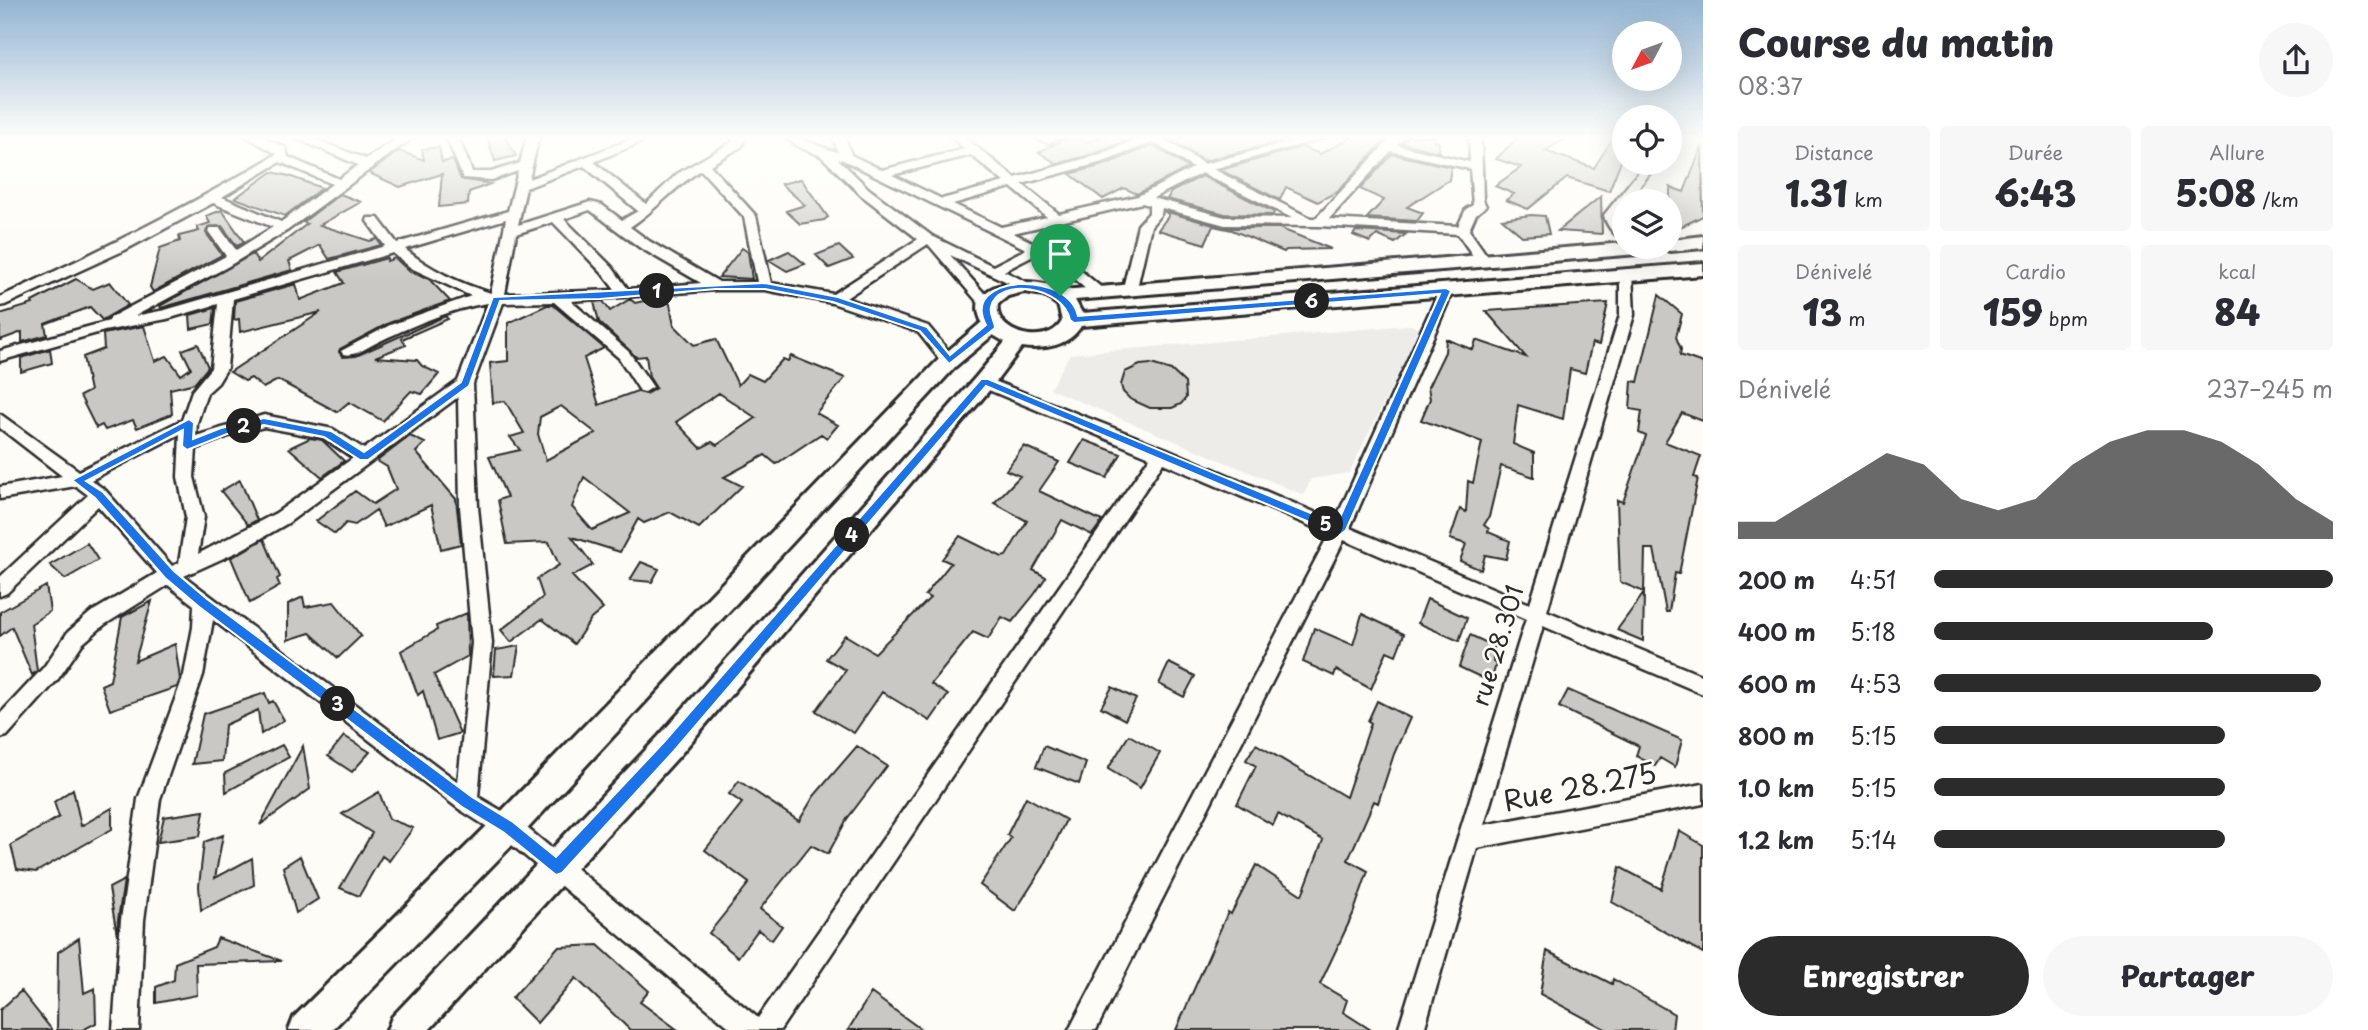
<!DOCTYPE html>
<html lang="fr">
<meta charset="utf-8">
<style>
body{margin:0;font-family:"Playpen Sans",sans-serif;background:#f7f7f7;color:#2b2b33;height:100vh;display:flex;flex-direction:column;font-size:26px;white-space:nowrap}
*{box-sizing:border-box;margin:0}
p{font-size:23px;color:#7c7c81}
.icon{flex:none;width:38px;height:38px;fill:none;stroke:currentColor;stroke-width:2;stroke-linecap:round;stroke-linejoin:round}
.map{position:relative;flex:1;overflow:hidden}
.side{display:flex;flex-direction:column;background:#fff;width:665px}
.side>*{flex:none}
.needle{width:46px;rotate:229deg}
.fabs{position:absolute;left:1612px;top:21px;display:grid;gap:14px}
.fabs a{display:grid;place-items:center;width:70px;height:70px;border-radius:50%;background:#fff;box-shadow:0 7px 28px #0002;font-size:35px}
.pin{position:absolute;display:grid;place-items:center;width:60px;height:60px;color:#fff;margin:-72px -30px;border-radius:50% 50% 50% 0;rotate:-45deg;box-shadow:0 0 7px #0007}
.pin .icon{rotate:45deg}
.km{position:absolute;width:35px;height:35px;margin:-18px;border-radius:50%;background:#222;color:#fff;font-size:19px;line-height:35px;text-align:center}
.round{display:grid;place-items:center;flex:none;width:74px;height:74px;border-radius:37px;background:#f7f7f7}
.head{display:flex;align-items:center;justify-content:space-between;height:119px;padding:0 35px}
h1{font-size:38px;font-weight:800;line-height:52px}
.figures{display:grid;grid-template-columns:repeat(3,1fr);gap:10px;height:119px;padding:7px 35px}
.figures div{display:grid;align-content:center;border-radius:7px;background:#f7f7f7;text-align:center}
.figures b{font-size:35px;font-weight:800}
.figures small{font-size:19px;font-weight:400}
.figures p{font-size:19px}
.chart{height:196px;padding:14px 35px}
.chart p{display:flex;justify-content:space-between}
.chart svg{width:100%;height:126px;margin-top:7px;fill:#2b2b2b;opacity:.7}
.button{display:flex;gap:14px;margin-top:auto;padding:14px 35px}
.button a{flex:1;height:80px;border-radius:42px;background:#2b2b2b;color:#fff;font-size:28px;font-weight:800;line-height:80px;text-align:center}
.button a+a{background:#f7f7f7;color:#2b2b33}
ul{padding:0 35px;list-style:none;font-size:23px}
li{display:grid;grid-template-columns:112px 84px 1fr;align-items:center;height:52px}
li i{height:18px;border-radius:9px;background:#2b2b2b}
main{display:flex;flex:1;min-height:0}
.map>svg:first-child{display:block}
</style>
<main>
<div class="map">
<svg width="1703" height="1030" viewBox="0 0 1703 1030">
<rect width="100%" height="100%" fill="#fdfcf7"/>
<filter id="ink" filterUnits="userSpaceOnUse"><feTurbulence type="fractalNoise" baseFrequency=".0143" numOctaves="2"/><feDisplacementMap in="SourceGraphic" scale="14" xChannelSelector="R" yChannelSelector="G"/><feConvolveMatrix kernelMatrix="1 2 1 2 8 2 1 2 1" color-interpolation-filters="sRGB"/></filter>
<g filter="url(#ink)">
<path fill="#edece8" d="M1411,325L1420,330L1349,473L1311,479L1304,495L1050,389L1070,354Z"/>
<path fill="#c9c8c4" stroke="#2b2b2b" stroke-width="2" fill-rule="evenodd" d="M487,136H504L516,156L495,161Z
M1070,136L1087,142L1104,136H1138L1097,153L1057,164L1039,152Z
M1164,136H1277L1286,140L1204,161Z
M1354,136H1389L1338,191L1318,202L1286,187L1280,200L1220,170L1302,147L1320,154Z
M1408,136H1435L1434,141L1439,142L1438,152L1442,153L1402,143Z
M1519,136H1570L1545,151L1594,168L1614,136H1624V153L1609,191L1567,178L1528,209L1506,200L1514,194L1495,186L1521,167L1496,159Z
M1153,145L1188,168L1137,194L1124,188L1103,199L1070,174L1107,164Z
M1702,146L1703,216L1670,232V187L1684,192Z
M439,147L442,162L453,160L461,179L490,184L469,192L468,204L439,207L442,174L400,187L369,173L399,151L424,160L422,149Z
M1392,154L1451,167L1449,180L1407,207L1423,213L1417,221L1367,218L1384,200L1360,189Z
M272,172L289,176L322,188L285,216L235,198Z
M1202,176L1274,212L1273,215L1225,214L1167,199L1171,192Z
M801,179L828,217L824,220L800,224L786,211L805,205L781,184Z
M340,194L361,202L320,225L370,241L377,239L381,245L329,259L320,245L289,261L292,270L161,308L160,306L253,254L258,262L307,224L303,222Z
M1601,196L1602,234L1558,231Z
M222,210L244,242L237,246L222,226L208,227L206,233L222,255L153,292L150,287L160,248L180,241L179,236L199,231L197,227L210,223L206,216Z
M1164,211L1224,228H1279L1331,249L1286,250L1284,252L1232,230L1213,226L1205,244L1158,230L1169,215Z
M1531,215L1545,216L1549,234L1522,236L1502,219Z
M1356,231L1406,234L1395,243L1377,235L1370,242L1353,235Z
M839,246L853,259L829,268L816,255Z
M742,248L748,252L752,279L719,277Z
M789,251L805,264L787,271L769,260Z
M387,258V261L395,258L410,272L429,279L450,301L389,323L340,349L339,352L343,357L356,356L445,316L448,319L402,339L406,345L375,357L417,360L422,366L439,374L422,394L411,391L383,421L349,402L337,412L278,380L263,388L251,378L245,381L230,372L321,312L240,332L239,319L234,320L235,301L296,284L300,300L344,283L337,272Z
M76,279L93,289L110,282L128,305L102,320L90,307L45,324L47,335L22,342V332L0,340V314L33,304L32,302Z
M1659,295L1682,314L1676,337L1681,349L1680,355L1703,363V421L1682,413L1665,442L1701,456L1694,477L1698,478L1679,574L1675,573L1669,612H1666L1654,549H1645L1644,592L1620,582L1617,500L1623,502L1646,436L1639,433L1642,411L1630,409L1632,381L1638,382Z
M662,297L670,304L674,325L694,345L716,339L738,385L748,374L763,381L783,359L788,361L791,356L845,378L816,413L838,425L827,438L821,434L776,464L765,455L724,477L742,486L699,528L670,512L644,523L638,519L620,552L572,537L593,565L572,576L603,609L591,619L574,644L542,619L511,642L501,630L543,597L537,579L559,565L549,542L507,544L498,500L507,497L489,457L520,450L510,437L524,433L505,401L493,403L490,363L508,361V323L547,305H553L604,348L584,358L599,405L637,391L646,394L656,388L649,377L646,356L636,357L599,322L594,302L603,301L610,311L630,299L635,303ZM719,393L756,418L717,445L712,442L701,448L676,422ZM561,406L596,433L546,460L538,434L540,417ZM584,477L630,513L592,530L572,507Z
M1608,303L1599,345L1592,343L1585,373L1570,369L1563,419L1518,405L1513,444L1534,453V477L1501,466L1489,517L1484,525L1489,529L1488,532L1510,541L1506,559L1485,555L1481,570L1460,561L1466,544L1450,539L1460,509L1466,512L1468,481L1473,483L1482,442L1421,420L1430,399L1428,387L1445,352L1446,339L1473,350L1476,340L1526,357L1486,311Z
M215,308L213,324L191,329L190,315Z
M144,326L155,361L167,356L181,375L191,368L182,350L198,344L208,367L195,383L170,389L172,414L137,428L133,420L105,430L102,425L96,428L80,396L90,391L83,357L104,349L103,334Z
M50,349L52,363L21,372V358Z
M1151,364L1171,370L1185,383L1186,398L1181,404L1172,408H1150L1130,399L1123,392L1121,385L1125,372L1140,365Z
M410,436L425,443L416,452L456,499L461,544L441,549L431,505L384,527L376,510L355,525L346,523L335,534L316,521L355,491L373,504L396,489L387,467L377,461Z
M310,438L322,440L344,461L322,477L289,448Z
M1084,440L1121,454L1107,478L1070,463Z
M1024,446L1059,462L1039,491L1102,521L1092,535L1062,520L1033,570L1046,577L1034,595L1012,622L1002,617L988,639L973,632L931,684L948,695L930,721L882,692L854,733L816,711L846,670L826,659L845,635L875,653L930,598L925,595L951,563L942,559L960,536L1002,557L1006,556L1027,521L994,503L1020,476L1006,470Z
M240,480L257,520L246,526L248,525L221,491Z
M264,539L280,577L277,579L280,586L250,603L231,558Z
M87,543L98,560L65,579L50,565Z
M641,562L659,569L652,582L630,580Z
M46,586L50,611L31,624L37,671L32,675L12,627L0,636V612Z
M1644,593L1643,641L1617,630Z
M303,597L305,607L334,602L361,636L338,658L310,633L288,640V604Z
M1427,599L1467,618L1459,641L1418,623Z
M152,601L135,661L175,644L180,679L177,687L110,710L101,685L110,681L122,617Z
M467,613L468,656L434,675L460,733L437,740L423,691L418,695L401,651L437,630L436,626Z
M1362,614L1404,634L1396,655L1387,651L1371,689L1336,670L1334,676L1303,662L1314,628L1353,645Z
M1470,635L1494,646L1493,662L1496,664L1491,682L1459,667Z
M519,646L514,675L494,676L496,650Z
M1169,663L1195,676L1184,697L1159,684Z
M1112,687L1136,699L1125,720L1101,707Z
M1568,690L1682,740L1675,767L1660,758L1655,766L1636,756L1639,746L1559,707Z
M265,693L269,703L273,701L284,720L261,734L258,710L225,725L222,761L192,764L203,714Z
M1377,701L1410,718L1394,754L1378,803L1374,801L1348,860L1368,871L1353,914L1320,984L1347,1000L1343,1012L1371,1030H1176L1228,912L1231,914L1256,865L1302,895L1323,840L1278,814L1273,825L1237,804L1256,766L1246,760L1256,744L1346,797L1371,723L1368,721Z
M1129,735L1160,753L1140,788L1108,769Z
M344,736L370,752L352,772L328,756Z
M282,745L289,757L226,792L225,773Z
M303,746L310,789L260,825Z
M857,746L887,766L847,819L828,854L811,845L760,909L782,926L772,940L758,930L738,957L709,933L749,883L705,850L742,803L729,794L739,781L799,821L814,796Z
M1044,746L1086,763L1079,784L1036,767Z
M73,789L81,826L112,808V829L36,872L17,869L11,845L59,817L54,802Z
M379,792L389,819L413,828L389,861L382,856L359,896L340,888L372,833L342,814Z
M1026,797L1066,820L1044,866L1015,911L980,885L1011,838L1007,835Z
M204,811L200,836L158,842L164,817Z
M1679,831L1703,845V953L1612,902L1620,867L1661,889Z
M223,835L215,878L252,858L254,885L201,910L199,886L204,842Z
M300,856L318,899L296,913L283,867Z
M124,880L118,920L117,935L109,888Z
M79,938L84,993L95,988L96,1023L83,1030H57L58,952Z
M218,938L282,961L196,964L197,995L156,1003V987L174,980L175,963L214,947Z
M598,945L649,991L640,1002L678,1030H630L576,978L537,1023L512,998L558,947Z
M1547,951L1612,984L1613,979L1674,1014L1672,1030H1607L1540,994Z
M21,991L52,1030H0V1010Z
M871,993L922,1030H848Z"/>
<g fill="none" stroke-linecap="round" stroke-linejoin="round">
<defs>
<path id="minor" d="M246,136H261L286,148L288,157L339,179L358,165L291,136H307L366,159L401,136H415L288,230L227,267L135,316L165,310L385,246L367,221L368,218H378L397,243L508,211L518,171L492,180L463,178L446,136H458L472,172H491L520,163L527,136H539L529,179L639,136H655L594,162L646,204L677,174L732,142L733,136H745L742,146L710,165L756,216L771,283L833,294L918,239L861,195L821,156L799,147L783,136C802,136 819,148 838,152L833,136H845L851,155L882,170L965,149L950,136H963L1015,178L1098,155L1145,136H1159L1204,164L1312,136H1331L1213,169L1310,218H1316L1393,136H1405L1397,145L1470,162L1469,136H1481L1483,200L1486,206L1476,214L1469,230L1490,260L1488,263H1478L1458,234L1319,226L1225,225L1162,208L1161,214L1151,226L1137,288L1130,292L1123,288L1138,225L1149,213V205L1142,203L1013,233L1066,258L1103,289V295H1093L1056,264L1037,254L1004,271L1029,283L1031,286L1024,290L950,255L993,303L991,306H981L928,244L846,298L928,326L957,361L949,366L944,365L918,332L832,303L765,290H716L571,301L629,352L653,387L645,392L640,391L619,358L554,302L503,303L473,384L478,507L492,643L478,797L516,819L758,1018L1150,457L979,386L976,382L979,378L984,377L1167,449L1335,521L1439,291L1441,288H1451L1453,291L1350,528L1530,604L1620,315V276L1622,273H1632L1634,315L1547,611L1703,676V694L1543,626L1484,825L1703,784V804L1477,848L1424,1030H1398L1526,619L1344,540L1096,1030H1069L1329,534L1163,463L780,1030H733L500,835L459,809L213,620L203,675L160,799L144,920L139,1030H113L121,920L138,799L184,675L193,627L194,605L168,585L104,625L82,644L58,679L7,736L0,738V714L44,667L68,632L90,613L157,573L98,506L7,593L0,596V577L88,495L76,486L0,499V487L62,476L0,428V414L79,471L182,420L192,391L211,368L218,304L167,319L104,331L0,361V351L109,321L111,317L226,256L208,231L210,228H220L236,250L273,227L213,203L125,250L5,305L0,306V297C95,253 187,208 277,154ZM1153,142L1193,168L1138,196L1059,214L1022,184L1106,161ZM1391,151L1470,169L1473,205L1466,209L1458,226L1329,219ZM971,155L1004,182L942,199L892,175ZM838,159L843,160L1026,249L993,266L932,236L869,189ZM280,162L332,184L281,222L222,197ZM584,166L638,211L622,220L602,205L590,202L518,225L526,188ZM701,170L744,217L757,282H719L649,241L630,227C656,210 675,186 701,170ZM1202,173L1292,218L1225,217L1153,198ZM1011,187L1047,217L1001,227L953,204ZM590,210L639,247L701,283L628,289L612,267L564,219ZM506,219L491,293C461,284 429,269 405,249ZM553,222L602,273L615,290L505,294L516,234ZM393,253L411,268L471,296L390,325L341,351L343,354C354,357 364,349 374,344C409,327 449,309 488,303L458,381L364,449L333,429L264,415L196,436L197,423L207,393L218,383L227,368L233,299ZM458,397L460,507L472,643L458,782L184,576L239,551L288,523ZM264,427L323,438L353,458L276,513L198,554L204,517L194,477L196,449L229,436ZM180,434L178,477L186,517L179,563L172,566L105,490L91,480Z
M1029,136H1062L1049,143Z
M1641,163H1653V169L1628,201H1624V206L1617,215L1624,228V239C1614,236 1606,225 1604,215L1641,169Z"/>
<path id="secondary" d="M1703,236V248L1670,251L1662,247H1670V240Z
M1624,243V247H1659L1650,253L1075,300L1082,313L1703,263V275L1081,326C1069,346 1044,350 1022,347L992,387L679,756L429,1030H387L392,1017L659,736L976,377L1005,342L993,335L956,366L519,838L332,1030H289L294,1017L497,816L942,356L982,322C960,279 1037,275 1063,290ZM1024,292L1044,295L1058,305L1062,321C1049,347 993,335 998,304L1008,296Z"/>
</defs>
<use href="#minor" stroke="#2b2b2b" stroke-width="5"/>
<use href="#secondary" stroke="#2b2b2b" stroke-width="6"/>
<use href="#minor" fill="#fdfcf7" fill-rule="evenodd"/>
<use href="#secondary" fill="#fdfcf7" fill-rule="evenodd"/>
</g>
</g>
<linearGradient id="sky" x2="0" y2="1"><stop stop-color="#93b4d2"/><stop offset="0.49" stop-color="#fefefb"/><stop offset="1" stop-color="#fefefb" stop-opacity="0"/></linearGradient>
<rect width="1703" height="280" fill="url(#sky)"/>
<path fill="#1a73e8" stroke="#fff" stroke-width="2" fill-rule="evenodd" d="M765,283L838,297L927,327L950,355L986,325C959,275 1068,269 1078,316L1446,288L1451,291L1346,530L1340,535L986,386L674,751L562,873L556,875L503,832L462,807L198,606L165,578L95,498L72,480L189,419L194,423L193,439L221,428L264,418L331,431L364,452L461,382L493,297ZM716,289H765L833,302L920,331L949,364L995,328C995,321 989,315 991,307C997,277 1063,286 1070,320L1074,323L1440,294L1337,524L988,379H981L664,742L556,857L513,822L472,797L207,599L174,571L103,492L86,481L183,430L182,446L187,450L227,434L264,425L324,437L360,460H368L469,386L500,301L600,299Z"/>
<g text-anchor="middle" stroke-width="5" stroke-linejoin="round" paint-order="stroke">
<g font-size="24" fill="#2b2b2b" stroke="#fdfcf7">
<text transform="translate(1498 646) rotate(-73)" y="8">rue 28.301</text>
</g>
<g font-size="28" fill="#2b2b2b" stroke="#fdfcf7">
<text transform="translate(1580 787) rotate(-11)" y="10">Rue 28.275</text>
</g>
</g>
</svg>
<div class="fabs">
<a><svg class="needle" viewBox="-14 -14 28 28"><path d="M0-13l5 13h-10z" fill="#e53935"/><path d="M0 13l5-13h-10z" fill="#7c7c81"/></svg></a>
<a><svg class="icon" aria-label="locate" viewBox="0 0 24 24"><circle cx="12" cy="12" r="6"/><path d="M12 2v4M12 18v4M2 12h4M18 12h4"/></svg></a>
<a><svg class="icon" aria-label="layers" viewBox="0 0 24 24"><path d="M12 4l9 5-9 5-9-5zM3 14l9 5 9-5"/></svg></a>
</div>
<div class="pin" style="left:1060px;top:296px;background:#1e9e55"><svg class="icon" aria-label="arrive" viewBox="0 0 24 24"><path d="M6 21V4h12l-3 4 3 4H6"/></svg></div>
<b class="km" style="left:657px;top:291px">1</b>
<b class="km" style="left:244px;top:426px">2</b>
<b class="km" style="left:338px;top:704px">3</b>
<b class="km" style="left:852px;top:535px">4</b>
<b class="km" style="left:1326px;top:524px">5</b>
<b class="km" style="left:1312px;top:301px">6</b>
</div>
<section class="side">
<div class="head"><div><h1>Course du matin</h1><p>08:37</p></div><a class="round"><svg class="icon" aria-label="share" viewBox="0 0 24 24"><path d="M12 15V3M7 8l5-5 5 5M5 13v7h14v-7"/></svg></a></div>
<div class="figures">
<div><p>Distance</p><b>1.31<small> km</small></b></div>
<div><p>Durée</p><b>6:43</b></div>
<div><p>Allure</p><b>5:08<small> /km</small></b></div>
</div>
<div class="figures">
<div><p>Dénivelé</p><b>13<small> m</small></b></div>
<div><p>Cardio</p><b>159<small> bpm</small></b></div>
<div><p>kcal</p><b>84</b></div>
</div>
<div class="chart"><p><span>Dénivelé</span>237–245 m</p>
<svg viewBox="0 0 160 44" preserveAspectRatio="none"><path d="M0 44V38L10 38L20 30L30 22L40 14L50 18L60 30L70 34L80 30L90 18L100 10L110 6L120 6L130 10L140 18L150 30L160 38V44z"/></svg>
</div>
<ul>
<li><b>200 m</b>4:51<i style="width:100%"></i></li>
<li><b>400 m</b>5:18<i style="width:70%"></i></li>
<li><b>600 m</b>4:53<i style="width:97%"></i></li>
<li><b>800 m</b>5:15<i style="width:73%"></i></li>
<li><b>1.0 km</b>5:15<i style="width:73%"></i></li>
<li><b>1.2 km</b>5:14<i style="width:73%"></i></li>
</ul>
<div class="button"><a>Enregistrer</a><a>Partager</a></div>
</section>
</main>
